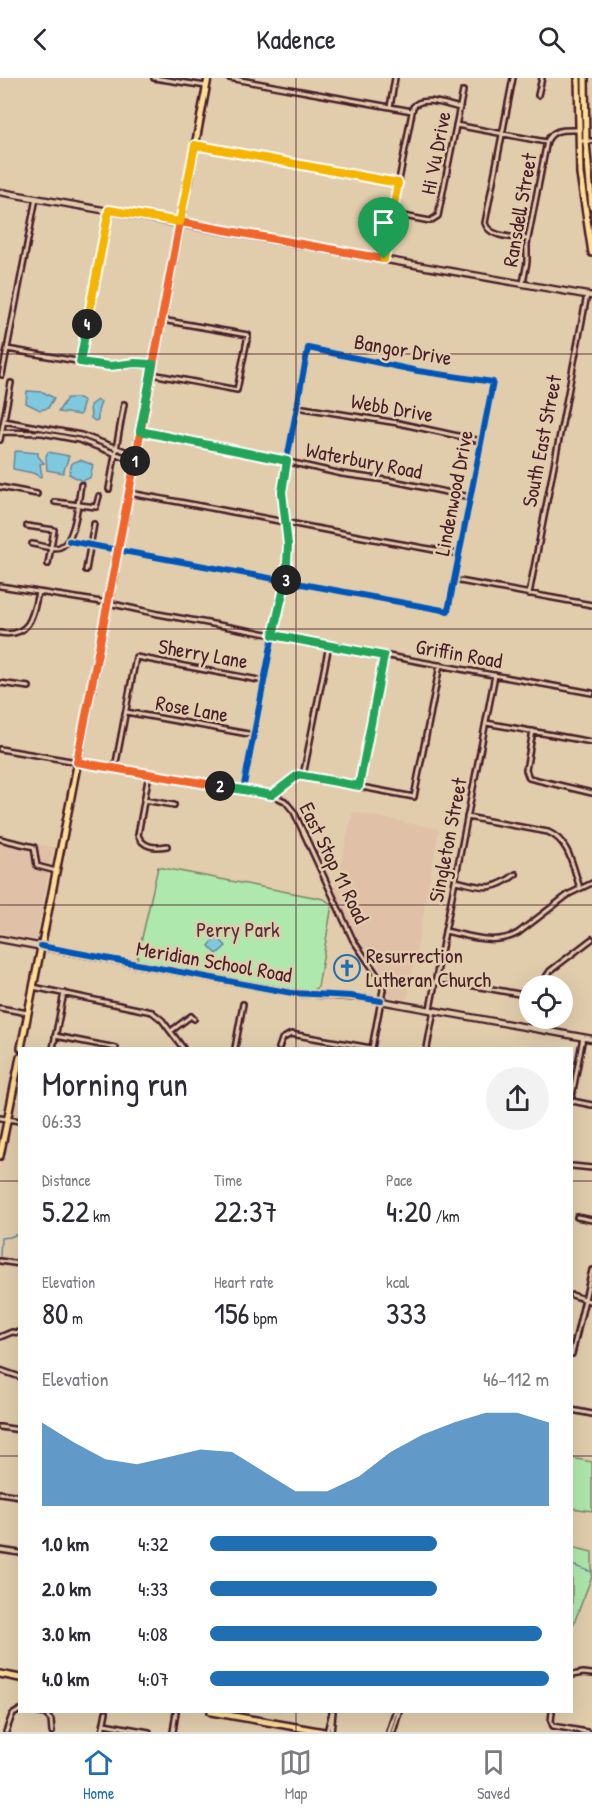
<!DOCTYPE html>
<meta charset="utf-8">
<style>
body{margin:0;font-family:"Patrick Hand",sans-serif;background:#f2f2f3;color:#2b2b33;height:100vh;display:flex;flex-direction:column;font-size:22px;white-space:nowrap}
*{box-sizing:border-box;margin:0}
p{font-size:20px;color:#7c7c81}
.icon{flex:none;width:33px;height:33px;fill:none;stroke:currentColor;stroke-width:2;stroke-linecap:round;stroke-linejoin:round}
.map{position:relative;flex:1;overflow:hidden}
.details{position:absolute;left:18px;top:969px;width:555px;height:666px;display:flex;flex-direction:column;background:#fff;border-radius:0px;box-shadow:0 6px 24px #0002}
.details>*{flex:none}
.buttons{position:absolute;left:519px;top:897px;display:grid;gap:12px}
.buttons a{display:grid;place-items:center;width:54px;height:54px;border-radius:50%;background:#fff;box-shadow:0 6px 24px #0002;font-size:30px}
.pin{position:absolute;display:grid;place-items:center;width:51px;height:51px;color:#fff;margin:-62px -26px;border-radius:50% 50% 50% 0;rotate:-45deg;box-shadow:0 0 6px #0007}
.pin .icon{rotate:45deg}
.km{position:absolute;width:30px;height:30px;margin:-15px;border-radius:50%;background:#222;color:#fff;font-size:16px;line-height:30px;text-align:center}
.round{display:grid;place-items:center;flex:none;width:63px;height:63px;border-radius:32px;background:#f2f2f3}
.summary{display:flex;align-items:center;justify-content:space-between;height:102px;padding:0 24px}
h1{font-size:33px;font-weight:600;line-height:45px}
.stats{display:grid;grid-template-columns:repeat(3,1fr);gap:9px;height:102px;padding:6px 24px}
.stats div{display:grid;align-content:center}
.stats b{font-size:30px;font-weight:600}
.stats small{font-size:16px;font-weight:400}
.stats p{font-size:16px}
.chart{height:168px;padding:12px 24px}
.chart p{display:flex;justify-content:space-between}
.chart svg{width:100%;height:108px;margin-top:6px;fill:#1f6fb2;opacity:.7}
ul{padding:0 24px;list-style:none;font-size:20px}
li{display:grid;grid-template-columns:96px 72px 1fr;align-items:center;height:45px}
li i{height:15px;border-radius:8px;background:#1f6fb2}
header{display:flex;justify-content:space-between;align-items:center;height:78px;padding:0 24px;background:#fff;font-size:27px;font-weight:600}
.dock{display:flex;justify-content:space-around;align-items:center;height:84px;border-top:2px solid #e1e1e2;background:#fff;font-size:16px;color:#7c7c81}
.dock a{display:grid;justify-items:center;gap:3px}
.dock .active{color:#1f6fb2}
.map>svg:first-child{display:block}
</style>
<header><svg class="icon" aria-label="back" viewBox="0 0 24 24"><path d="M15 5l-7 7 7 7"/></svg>Kadence<svg class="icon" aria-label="search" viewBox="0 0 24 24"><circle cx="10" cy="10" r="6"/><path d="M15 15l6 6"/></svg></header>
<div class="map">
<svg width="592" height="1654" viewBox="0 0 592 1654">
<rect width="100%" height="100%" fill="#e1cdac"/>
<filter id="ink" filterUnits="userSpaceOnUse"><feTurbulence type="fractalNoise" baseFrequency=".0167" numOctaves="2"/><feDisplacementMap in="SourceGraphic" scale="12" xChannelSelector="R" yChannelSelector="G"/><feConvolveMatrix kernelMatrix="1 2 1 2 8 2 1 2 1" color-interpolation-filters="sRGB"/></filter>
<g filter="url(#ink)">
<path fill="#e0c0a6" d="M353,734L439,751L407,922L387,918L385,898L349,848L333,811L336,807Z
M0,759L53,769L36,862L0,855Z"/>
<path fill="#aee8ac" stroke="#7c846c" stroke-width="1.5" d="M158,789L324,821L332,827L318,909L309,914L137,882Z
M572,1380L592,1384V1433L572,1430Z
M572,1469L592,1474V1498L572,1550Z"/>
<path fill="#7fc9df" stroke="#6a8597" stroke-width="1.5" d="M27,313L43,314L54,320L48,330L40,332L26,325Z
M67,320H79L84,323L80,337L58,334Z
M97,322L101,324L98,333V342L95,343L91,340L90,327Z
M16,373L38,375V378L44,385L40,386L42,398L40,399L33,395L13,391L14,376Z
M48,374L69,378L63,395L47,392L46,378Z
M80,382L93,387L90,400L82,403L69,396L72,385Z
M216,851L220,854L219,861L226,868L217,876L209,868L213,863V853Z"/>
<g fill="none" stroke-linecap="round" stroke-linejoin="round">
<path stroke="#6a8597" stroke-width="1.5" d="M0,1178L1,1160L10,1159L20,1155
M572,1487L592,1494"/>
<defs>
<path id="minor" d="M154,0L206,8
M229,0L412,33
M513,0L485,145C489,160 515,159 528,161
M538,17L542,0
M390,29L395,0
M456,47L546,64
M579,63H592
M195,67L398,105
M393,136L430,143L438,138L463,13
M384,181L413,29C422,17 447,27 460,30
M523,205L527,184V166L547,63C554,50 565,52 578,52
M7,271L106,288L153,286
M80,284L109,134
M152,296L237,312L248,257L162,242
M2,297L36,120
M297,329L398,345L481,363
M4,343L81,357L136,377
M140,353L240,373L342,396L393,403L470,419
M2,354L42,355L79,362L135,383
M0,362L11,305
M0,409L37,416
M109,411L124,326
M129,415C239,434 349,458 459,476
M55,424L96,429L99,418
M27,448L54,452L48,486
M69,463L448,533L493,304L418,293L308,270L282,408V425L288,467L287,495L273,557L243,712
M32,466C40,467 52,472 60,469C76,463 78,422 81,407
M86,492L94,446
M454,502L592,527
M0,508L108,525L158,536L592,615
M529,516L587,217
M0,555C30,560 33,537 38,514
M0,605L29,609
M126,634L254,657
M486,645L592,664
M533,653L526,692L529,700L592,715
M0,671L272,717L285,723L294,734L353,862L382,904L383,912L372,970
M115,690L136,579L264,603
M149,696L138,757C143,770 155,770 167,768
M303,698L329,567
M359,708L385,577
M272,717L298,697L414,719L440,587
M144,722L174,727
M467,739L548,754C570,763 573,790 580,810
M0,761L34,769L37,788L56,793
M455,803C483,809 491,815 516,796
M445,853C469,858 496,868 518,855L569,816L592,805
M436,901L530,918
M540,908L550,893L592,861
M33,909L152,934L162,942L183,970
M0,930L28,935
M430,931L495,597
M532,950L533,940
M171,953L191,938L194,941
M55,958L116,970
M53,970L64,915
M235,970L243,926
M279,970L282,961L291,956L371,970
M427,970L434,932
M572,1018L583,959
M572,1023L592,1027
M0,1040L20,1043
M572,1088L592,1090
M577,1139L592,1142
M0,1183L20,1186
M572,1217L592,1224
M0,1259L12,1254L20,1255
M572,1276L592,1192
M0,1292L20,1299
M572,1332L592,1336
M0,1349L20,1352
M0,1415L20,1418
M0,1472L20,1475
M572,1597L583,1595L592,1596
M35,1634L45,1636L51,1642L52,1654
M552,1634L551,1643L553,1648L587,1654
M104,1646L149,1654
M6,1654L12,1637L20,1632
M102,1654L106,1634
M173,1654L176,1634
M327,1654L332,1634
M331,1654L333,1634
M389,1654L395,1634
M393,1654L399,1634"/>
<path id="secondary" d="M0,114L592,218
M0,861L292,915L364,920L592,961"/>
<path id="primary" d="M578,0L580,96L592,175
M585,0L586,64L592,129
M21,970L70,724L208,0
M0,1078L20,979
M0,1596L20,1600
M211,1634L324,1654"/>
</defs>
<use href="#minor" stroke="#4a1f2b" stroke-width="8"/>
<use href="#secondary" stroke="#4a1f2b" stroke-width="9"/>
<use href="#primary" stroke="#4a1f2b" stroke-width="10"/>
<use href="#minor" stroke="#e1cdac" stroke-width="3"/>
<use href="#secondary" stroke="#e1cdac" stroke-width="4.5"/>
<use href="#primary" stroke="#fdde96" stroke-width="5"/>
<defs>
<path id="cycleway" d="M69,463L448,533L493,304L418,293L308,270L282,408V425L288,467L287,495L273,557L243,712
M41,868L292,915L351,918L381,923"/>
</defs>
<use href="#cycleway" stroke="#e1cdac" stroke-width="10"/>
<use href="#cycleway" stroke="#0057b8" stroke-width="6"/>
</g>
</g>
<g fill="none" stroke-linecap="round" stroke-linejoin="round" filter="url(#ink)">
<defs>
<path id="split-1" d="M135,383L180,144L384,181"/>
<path id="split-2" d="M135,383L77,684L220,708"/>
<path id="split-3" d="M220,708L272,717L298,697L359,708L384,578L273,557L286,502"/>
<path id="split-4" d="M87,246L80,284L110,288L135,285L153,286L140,353L287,383L282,414L288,467L286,502"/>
<path id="split-5" d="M87,246L109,132L180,144L195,67L376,101"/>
<path id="split-6" d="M376,101L398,105L384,181"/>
</defs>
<use href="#split-1" stroke="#fff" stroke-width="12"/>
<use href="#split-2" stroke="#fff" stroke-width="12"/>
<use href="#split-3" stroke="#fff" stroke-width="12"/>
<use href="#split-4" stroke="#fff" stroke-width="12"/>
<use href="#split-5" stroke="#fff" stroke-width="12"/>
<use href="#split-6" stroke="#fff" stroke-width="12"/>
<use href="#split-1" stroke="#f0652b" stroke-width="8"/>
<use href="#split-2" stroke="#f0652b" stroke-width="8"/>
<use href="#split-3" stroke="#22a559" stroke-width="8"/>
<use href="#split-4" stroke="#22a559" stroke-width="8"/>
<use href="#split-5" stroke="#f5b400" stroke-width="8"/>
<use href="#split-6" stroke="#f5b400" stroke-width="8"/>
</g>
<path fill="none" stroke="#4a1f2b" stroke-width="1.5" stroke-opacity="0.55" d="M296,0V970M0,276H592M0,551H592M0,827H592M0,1103H20M572,1103H592M0,1378H20M572,1378H592M296,1634V1654"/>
<defs>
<symbol id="church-ring" viewBox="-11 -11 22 22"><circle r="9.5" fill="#e1cdac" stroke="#1f6fb2" stroke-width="1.5"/><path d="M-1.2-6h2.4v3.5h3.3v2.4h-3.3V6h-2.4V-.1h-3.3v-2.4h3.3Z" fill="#1f6fb2"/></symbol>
</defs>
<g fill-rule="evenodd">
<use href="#church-ring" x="332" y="875" width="30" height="30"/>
</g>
<g text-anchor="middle" stroke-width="5" stroke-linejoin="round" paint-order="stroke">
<g font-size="21" fill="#4a1f2b" stroke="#e1cdac">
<text transform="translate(436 75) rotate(-79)" y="7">Hi Vu Drive</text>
<text transform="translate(520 132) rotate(-80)" y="7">Ransdell Street</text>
<text transform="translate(403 272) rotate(10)" y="7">Bangor Drive</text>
<text transform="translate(392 330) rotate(10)" y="7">Webb Drive</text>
<text transform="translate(542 363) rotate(-79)" y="7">South East Street</text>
<text transform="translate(364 383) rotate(11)" y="7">Waterbury Road</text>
<text transform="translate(454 415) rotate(-79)" y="7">Lindenwood Drive</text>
<text transform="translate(203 576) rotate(10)" y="7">Sherry Lane</text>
<text transform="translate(459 576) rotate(10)" y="7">Griffin Road</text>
<text transform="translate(192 631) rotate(10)" y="7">Rose Lane</text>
<text transform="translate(448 762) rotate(-79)" y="7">Singleton Street</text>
<text transform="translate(334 785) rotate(64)" y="7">East Stop 11 Road</text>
<text transform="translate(214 884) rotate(10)" y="7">Meridian School Road</text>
</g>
<g font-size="21" fill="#543338" stroke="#e1cdac">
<text x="238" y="859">Perry Park</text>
</g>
<g font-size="21" fill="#4a1f2b" stroke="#e1cdac" text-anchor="start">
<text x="366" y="885">Resurrection<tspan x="366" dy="24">Lutheran Church</tspan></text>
</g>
</g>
</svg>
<div class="buttons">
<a><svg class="icon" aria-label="locate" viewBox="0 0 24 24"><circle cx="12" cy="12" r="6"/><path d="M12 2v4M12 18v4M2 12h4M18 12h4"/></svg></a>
</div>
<div class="pin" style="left:384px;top:181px;background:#1e9e55"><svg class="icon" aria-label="arrive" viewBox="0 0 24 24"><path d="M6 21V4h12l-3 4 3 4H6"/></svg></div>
<b class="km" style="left:135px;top:383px">1</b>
<b class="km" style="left:220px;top:708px">2</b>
<b class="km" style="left:286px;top:502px">3</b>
<b class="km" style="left:87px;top:246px">4</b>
<section class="details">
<div class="summary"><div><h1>Morning run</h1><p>06:33</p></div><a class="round"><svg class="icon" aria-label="share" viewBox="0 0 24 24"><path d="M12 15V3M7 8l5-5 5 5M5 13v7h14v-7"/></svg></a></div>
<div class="stats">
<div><p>Distance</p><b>5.22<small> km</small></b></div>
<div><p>Time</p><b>22:37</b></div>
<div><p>Pace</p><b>4:20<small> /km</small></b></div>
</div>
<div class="stats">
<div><p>Elevation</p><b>80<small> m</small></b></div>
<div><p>Heart rate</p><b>156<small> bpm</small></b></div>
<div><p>kcal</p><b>333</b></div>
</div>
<div class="chart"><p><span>Elevation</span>46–112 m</p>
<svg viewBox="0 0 160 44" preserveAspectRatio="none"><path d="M0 44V10L10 18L20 25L30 27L40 24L50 21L60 22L70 30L80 38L90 38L100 32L110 22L120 15L130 10L140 6L150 6L160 10V44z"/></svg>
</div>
<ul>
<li><b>1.0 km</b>4:32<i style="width:67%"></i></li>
<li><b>2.0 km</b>4:33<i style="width:67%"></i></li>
<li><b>3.0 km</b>4:08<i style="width:98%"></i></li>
<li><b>4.0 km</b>4:07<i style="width:100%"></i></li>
</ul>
</section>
</div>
<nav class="dock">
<a class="active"><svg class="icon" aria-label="home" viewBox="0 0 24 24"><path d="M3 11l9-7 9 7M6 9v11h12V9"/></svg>Home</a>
<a><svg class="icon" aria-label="map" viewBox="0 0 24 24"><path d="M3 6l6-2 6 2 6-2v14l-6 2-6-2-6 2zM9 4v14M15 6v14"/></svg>Map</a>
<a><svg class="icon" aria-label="saved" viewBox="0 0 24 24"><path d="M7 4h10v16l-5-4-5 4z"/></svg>Saved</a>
</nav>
